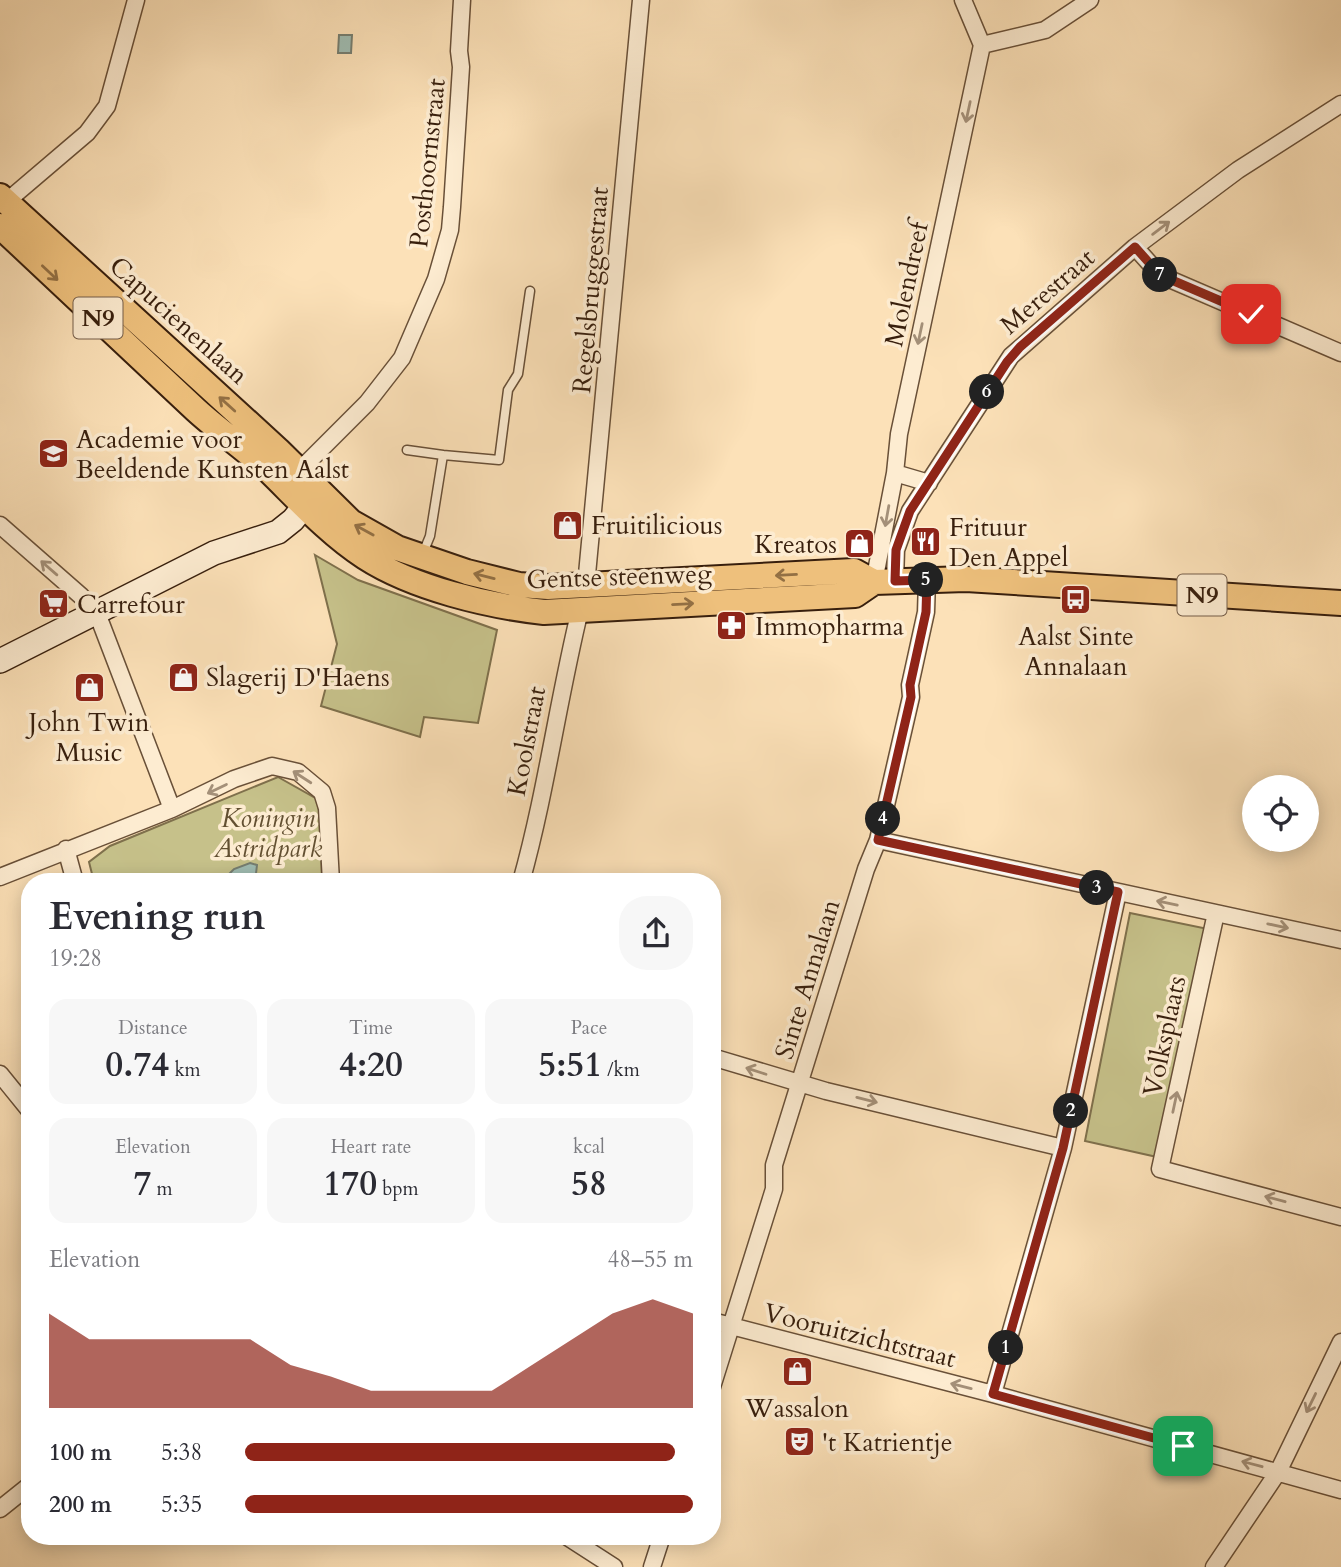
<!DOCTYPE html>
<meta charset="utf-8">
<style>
body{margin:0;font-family:Cardo,serif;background:#f7f7f7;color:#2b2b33;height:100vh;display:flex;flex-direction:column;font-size:26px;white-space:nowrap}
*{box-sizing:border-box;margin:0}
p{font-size:23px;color:#7c7c81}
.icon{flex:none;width:38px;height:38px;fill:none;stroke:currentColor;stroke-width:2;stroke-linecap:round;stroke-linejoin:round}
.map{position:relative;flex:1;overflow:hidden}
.sheet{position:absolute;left:21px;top:873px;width:700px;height:672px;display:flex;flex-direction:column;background:#fff;border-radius:28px;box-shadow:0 4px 18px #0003}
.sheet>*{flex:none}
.fabs{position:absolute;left:1242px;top:775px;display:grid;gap:14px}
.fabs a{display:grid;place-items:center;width:77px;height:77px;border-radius:50%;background:#fff;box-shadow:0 4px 18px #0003;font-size:35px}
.pin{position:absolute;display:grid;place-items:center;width:60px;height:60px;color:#fff;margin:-30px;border-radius:14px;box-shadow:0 4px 10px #0006}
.km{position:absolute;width:35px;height:35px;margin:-18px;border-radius:50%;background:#222;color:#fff;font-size:19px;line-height:35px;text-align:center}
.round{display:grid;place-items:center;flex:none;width:74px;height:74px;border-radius:28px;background:#f7f7f7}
.headline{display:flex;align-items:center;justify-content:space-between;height:119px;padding:0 28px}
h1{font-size:38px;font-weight:700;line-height:52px}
.metrics{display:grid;grid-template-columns:repeat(3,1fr);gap:10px;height:119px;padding:7px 28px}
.metrics div{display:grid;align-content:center;border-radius:18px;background:#f7f7f7;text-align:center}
.metrics b{font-size:35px;font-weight:700}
.metrics small{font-size:19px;font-weight:400}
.metrics p{font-size:19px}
.chart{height:196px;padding:14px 28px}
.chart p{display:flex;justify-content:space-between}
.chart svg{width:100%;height:126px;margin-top:7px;fill:#8f2418;opacity:.7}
ul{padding:0 28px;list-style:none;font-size:23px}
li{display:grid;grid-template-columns:112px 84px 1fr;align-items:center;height:52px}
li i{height:18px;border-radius:9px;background:#8f2418}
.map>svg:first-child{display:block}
</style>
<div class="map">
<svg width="1341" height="1567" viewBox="0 0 1341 1567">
<rect width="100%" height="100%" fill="#fce1b8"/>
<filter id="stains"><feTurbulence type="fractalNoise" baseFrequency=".00286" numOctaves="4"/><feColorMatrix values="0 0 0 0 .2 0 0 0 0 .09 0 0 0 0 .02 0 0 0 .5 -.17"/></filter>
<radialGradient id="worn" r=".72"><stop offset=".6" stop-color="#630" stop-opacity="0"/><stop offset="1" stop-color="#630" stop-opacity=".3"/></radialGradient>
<path fill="#c6c18a" stroke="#7f704c" stroke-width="2" d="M315,555L358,580L497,630L478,723L424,717L420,737L321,706L337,644Z
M278,777L317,799L323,833L321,837L322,882H94L89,862L110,846Z
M1130,913L1208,929L1157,1157L1085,1141Z"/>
<path fill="#a0bdb3" stroke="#767e71" stroke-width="2" d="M339,35H352L351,53H338Z
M250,863L257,865L255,882H221L234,869Z"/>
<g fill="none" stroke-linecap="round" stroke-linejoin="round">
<defs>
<path id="lane" d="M407,450L443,455
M423,553L430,536L443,455L499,460L508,390L518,374L530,291"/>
<path id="street" d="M982,45L1045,30L1090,0
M6,202L87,133L107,106L136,0
M1135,247L1160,275L1341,353
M895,473L929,483
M293,477L367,403L402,358L436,279L450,230L452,207L461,67L459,51L462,0
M0,525L81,596L97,613L172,809
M895,581L896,550L910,511L1011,356L1135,247L1238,170L1341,104
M874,582L895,473L899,434L982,45L963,0
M586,585L641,0
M878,840L1341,940
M66,849L75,882
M0,877L172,809L234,779L272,766L298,772L322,792L327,808L331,882
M521,882C546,793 558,700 580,610
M1216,913L1160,1169L1341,1217
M712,1057L826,1091L1063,1148
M0,1074L30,1111
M712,1321L993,1394L1341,1490
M712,1387L774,1189V1165L866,869L878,840L911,697L910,685L926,612L927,580
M993,1394L1063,1148L1118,892
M0,1509L30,1485
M566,1536L614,1567
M652,1567L662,1536
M1214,1567L1278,1472L1341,1342"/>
<path id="secondary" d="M0,661L214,553L278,532L293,520L315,493"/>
<path id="primary" d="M0,196L278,450L351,522L397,548L467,572L519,585L548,587L854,571L874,582L966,579L1341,603
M0,226L196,410C219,431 243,447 266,468C298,499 328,533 365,557C413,588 488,606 544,612L855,595L874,582"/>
</defs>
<use href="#lane" stroke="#695038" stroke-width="11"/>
<use href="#street" stroke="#695038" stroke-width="19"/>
<use href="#secondary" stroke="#381f0d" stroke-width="26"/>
<use href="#primary" stroke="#381f0d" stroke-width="28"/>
<use href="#lane" stroke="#fdecd1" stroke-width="8"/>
<use href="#street" stroke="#fdecd1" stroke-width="16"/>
<use href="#secondary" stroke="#fdecd1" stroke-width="23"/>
<use href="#primary" stroke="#eec07c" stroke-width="24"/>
</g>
<defs><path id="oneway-shaft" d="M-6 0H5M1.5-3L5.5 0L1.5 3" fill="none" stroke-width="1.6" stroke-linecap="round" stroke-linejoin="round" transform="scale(1.75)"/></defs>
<g stroke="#a49079">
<use href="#oneway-shaft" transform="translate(968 112) rotate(102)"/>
<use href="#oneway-shaft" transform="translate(1161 228) rotate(-37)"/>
<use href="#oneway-shaft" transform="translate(920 334) rotate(102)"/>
<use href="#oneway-shaft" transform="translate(887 516) rotate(100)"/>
<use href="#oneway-shaft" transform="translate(49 568) rotate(-139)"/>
<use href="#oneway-shaft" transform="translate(302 777) rotate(-147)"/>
<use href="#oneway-shaft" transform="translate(217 789) rotate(154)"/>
<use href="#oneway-shaft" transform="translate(1167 903) rotate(-168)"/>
<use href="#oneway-shaft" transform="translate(1278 926) rotate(12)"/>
<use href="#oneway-shaft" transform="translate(756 1071) rotate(-162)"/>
<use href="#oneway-shaft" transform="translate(867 1100) rotate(14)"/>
<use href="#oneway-shaft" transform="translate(1175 1102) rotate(-78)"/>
<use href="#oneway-shaft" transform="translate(1275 1199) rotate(-165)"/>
<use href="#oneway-shaft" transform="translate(961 1386) rotate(-166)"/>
<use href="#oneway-shaft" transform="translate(1311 1403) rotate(116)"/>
<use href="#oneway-shaft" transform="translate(1252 1464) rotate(-165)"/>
</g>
<g stroke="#937044">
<use href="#oneway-shaft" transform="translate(50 273) rotate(43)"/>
<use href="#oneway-shaft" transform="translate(227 404) rotate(-138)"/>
<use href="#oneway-shaft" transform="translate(364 530) rotate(-151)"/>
<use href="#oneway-shaft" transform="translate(786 575) rotate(177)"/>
<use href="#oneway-shaft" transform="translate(484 576) rotate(-166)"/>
<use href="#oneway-shaft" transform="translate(683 604) rotate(-3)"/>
</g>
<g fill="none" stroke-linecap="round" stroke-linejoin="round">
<defs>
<path id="route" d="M1183,1446L993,1394L1063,1148L1118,892L878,840L911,697L910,685L926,612L927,580L895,581L896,550L910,511L1007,362L1020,347L1135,247L1160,275L1251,314"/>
</defs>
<use href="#route" stroke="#fff" stroke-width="14"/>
<use href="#route" stroke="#8f2418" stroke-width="9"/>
</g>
<defs>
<symbol id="school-square" viewBox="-11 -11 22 22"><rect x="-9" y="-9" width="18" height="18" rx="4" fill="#8f2418" stroke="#fdecd1"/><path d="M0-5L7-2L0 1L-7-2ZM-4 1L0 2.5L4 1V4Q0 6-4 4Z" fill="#fff"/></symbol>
<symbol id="shop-square" viewBox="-11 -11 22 22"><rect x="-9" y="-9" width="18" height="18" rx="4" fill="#8f2418" stroke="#fdecd1"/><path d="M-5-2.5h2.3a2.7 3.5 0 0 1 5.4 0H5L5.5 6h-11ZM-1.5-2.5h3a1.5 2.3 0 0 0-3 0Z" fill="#fff"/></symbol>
<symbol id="restaurant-square" viewBox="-11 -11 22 22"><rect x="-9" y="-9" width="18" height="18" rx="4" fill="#8f2418" stroke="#fdecd1"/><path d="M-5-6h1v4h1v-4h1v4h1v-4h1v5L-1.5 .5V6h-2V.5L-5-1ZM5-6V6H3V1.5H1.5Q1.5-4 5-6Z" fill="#fff"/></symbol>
<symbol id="bus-square" viewBox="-11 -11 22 22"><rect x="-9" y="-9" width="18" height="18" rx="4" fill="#8f2418" stroke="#fdecd1"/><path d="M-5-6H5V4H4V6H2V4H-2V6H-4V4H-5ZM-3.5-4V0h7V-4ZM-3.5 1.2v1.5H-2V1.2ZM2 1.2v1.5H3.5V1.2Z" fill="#fff"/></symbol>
<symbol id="supermarket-square" viewBox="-11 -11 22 22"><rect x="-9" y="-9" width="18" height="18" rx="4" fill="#8f2418" stroke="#fdecd1"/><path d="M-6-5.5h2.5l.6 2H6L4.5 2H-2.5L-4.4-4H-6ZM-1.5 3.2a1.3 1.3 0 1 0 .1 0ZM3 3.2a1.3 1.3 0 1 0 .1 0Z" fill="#fff"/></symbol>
<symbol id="pharmacy-square" viewBox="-11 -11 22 22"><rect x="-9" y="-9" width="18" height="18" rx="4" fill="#8f2418" stroke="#fdecd1"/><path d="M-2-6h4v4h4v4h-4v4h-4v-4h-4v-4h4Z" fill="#fff"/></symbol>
<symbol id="theatre-square" viewBox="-11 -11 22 22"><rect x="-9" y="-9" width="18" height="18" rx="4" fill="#8f2418" stroke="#fdecd1"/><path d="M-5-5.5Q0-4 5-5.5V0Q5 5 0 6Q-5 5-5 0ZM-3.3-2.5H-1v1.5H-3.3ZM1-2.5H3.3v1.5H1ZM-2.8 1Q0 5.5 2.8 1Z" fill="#fff"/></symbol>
</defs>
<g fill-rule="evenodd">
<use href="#school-square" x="36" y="436" width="35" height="35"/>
<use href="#shop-square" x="550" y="508" width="35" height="35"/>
<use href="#restaurant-square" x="908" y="524" width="35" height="35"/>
<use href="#shop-square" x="842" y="526" width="35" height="35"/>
<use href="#bus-square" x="1058" y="582" width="35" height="35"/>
<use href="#supermarket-square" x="36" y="586" width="35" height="35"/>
<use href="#pharmacy-square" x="714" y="608" width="35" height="35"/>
<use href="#shop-square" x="166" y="660" width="35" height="35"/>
<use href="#shop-square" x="72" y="670" width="35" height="35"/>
<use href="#shop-square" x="780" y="1354" width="35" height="35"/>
<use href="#theatre-square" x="782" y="1424" width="35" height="35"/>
</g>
<g text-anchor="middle" stroke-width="7" stroke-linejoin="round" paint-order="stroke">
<g fill="#fdecd1" stroke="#735c48" stroke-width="2">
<rect x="73.5" y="297.5" width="49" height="41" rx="5"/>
<rect x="1177.5" y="574.5" width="49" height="41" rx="5"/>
</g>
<g font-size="24" font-weight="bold" fill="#381f0d">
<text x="98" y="326">N9</text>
<text x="1202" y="603">N9</text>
</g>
<g font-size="26" fill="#381f0d" stroke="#fdecd1">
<text transform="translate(427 163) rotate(-84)" y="9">Posthoornstraat</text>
<text transform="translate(906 284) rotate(-78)" y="9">Molendreef</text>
<text transform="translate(590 290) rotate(-85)" y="9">Regelsbruggestraat</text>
<text transform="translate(1047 291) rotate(-41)" y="9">Merestraat</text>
<text transform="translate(179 320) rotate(42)" y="9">Capucienenlaan</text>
<text transform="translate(619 576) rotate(-2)" y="9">Gentse steenweg</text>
<text transform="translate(526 741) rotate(-79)" y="9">Koolstraat</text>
<text transform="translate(807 979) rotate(-73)" y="9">Sinte Annalaan</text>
<text transform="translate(1164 1036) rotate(-78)" y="9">Volksplaats</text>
<text transform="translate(860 1335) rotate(14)" y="9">Vooruitzichtstraat</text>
</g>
<g font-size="26" fill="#381f0d" stroke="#fdecd1" text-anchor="start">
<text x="76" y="448">Academie voor<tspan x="76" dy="30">Beeldende Kunsten Aalst</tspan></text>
<text x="591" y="534">Fruitilicious</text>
<text x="949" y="536">Frituur<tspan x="949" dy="30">Den Appel</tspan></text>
<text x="837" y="553" text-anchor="end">Kreatos</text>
<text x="77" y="613">Carrefour</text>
<text x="755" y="635">Immopharma</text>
<text x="1076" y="645" text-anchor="middle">Aalst Sinte<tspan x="1076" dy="30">Annalaan</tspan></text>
<text x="206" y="686">Slagerij D'Haens</text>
<text x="89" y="731" text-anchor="middle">John Twin<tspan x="89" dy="30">Music</tspan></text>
<text x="797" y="1417" text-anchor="middle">Wassalon</text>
<text x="822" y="1451">'t Katrientje</text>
</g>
<g font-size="26" font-style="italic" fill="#635032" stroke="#fdecd1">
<text x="268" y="827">Koningin<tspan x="268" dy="30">Astridpark</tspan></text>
</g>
</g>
<rect width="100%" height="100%" filter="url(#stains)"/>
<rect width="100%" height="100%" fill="url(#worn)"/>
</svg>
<div class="fabs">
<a><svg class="icon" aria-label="locate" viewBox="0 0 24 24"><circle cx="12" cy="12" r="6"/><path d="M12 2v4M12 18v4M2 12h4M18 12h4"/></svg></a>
</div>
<div class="pin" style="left:1183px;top:1446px;background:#1e9e55"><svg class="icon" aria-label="arrive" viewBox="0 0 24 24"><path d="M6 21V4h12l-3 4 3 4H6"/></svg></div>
<div class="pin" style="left:1251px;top:314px;background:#d93025"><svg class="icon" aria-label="check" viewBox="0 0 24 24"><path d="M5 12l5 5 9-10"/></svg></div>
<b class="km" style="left:1006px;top:1348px">1</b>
<b class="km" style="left:1071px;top:1111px">2</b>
<b class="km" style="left:1097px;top:888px">3</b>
<b class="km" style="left:883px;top:819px">4</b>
<b class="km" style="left:926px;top:580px">5</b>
<b class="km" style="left:987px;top:392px">6</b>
<b class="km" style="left:1160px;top:275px">7</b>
<section class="sheet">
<div class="headline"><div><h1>Evening run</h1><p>19:28</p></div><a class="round"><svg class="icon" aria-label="share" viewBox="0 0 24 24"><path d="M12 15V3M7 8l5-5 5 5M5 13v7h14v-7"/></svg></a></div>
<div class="metrics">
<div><p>Distance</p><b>0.74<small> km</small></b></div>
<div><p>Time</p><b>4:20</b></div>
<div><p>Pace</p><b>5:51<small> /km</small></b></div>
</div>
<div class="metrics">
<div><p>Elevation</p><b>7<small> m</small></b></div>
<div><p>Heart rate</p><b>170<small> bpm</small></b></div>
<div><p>kcal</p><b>58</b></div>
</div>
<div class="chart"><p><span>Elevation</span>48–55 m</p>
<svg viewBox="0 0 160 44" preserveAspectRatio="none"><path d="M0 44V11L10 20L20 20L30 20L40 20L50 20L60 29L70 33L80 38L90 38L100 38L110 38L120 29L130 20L140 11L150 6L160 11V44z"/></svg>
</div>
<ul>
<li><b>100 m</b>5:38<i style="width:96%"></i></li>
<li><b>200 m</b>5:35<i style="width:100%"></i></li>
</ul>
</section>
</div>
